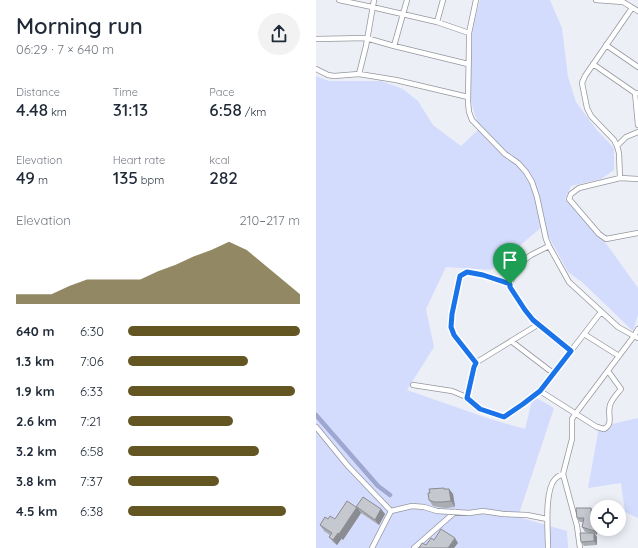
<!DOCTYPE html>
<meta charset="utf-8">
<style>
body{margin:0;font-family:Quicksand,sans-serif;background:#f2f2f3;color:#1f2937;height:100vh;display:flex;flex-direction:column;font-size:15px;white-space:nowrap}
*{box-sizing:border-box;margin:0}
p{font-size:13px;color:#747a83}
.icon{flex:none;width:22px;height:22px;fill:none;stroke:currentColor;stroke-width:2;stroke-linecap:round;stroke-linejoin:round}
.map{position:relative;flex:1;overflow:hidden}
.panel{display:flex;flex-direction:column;background:#fff;width:316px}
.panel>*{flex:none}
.fabs{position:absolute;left:274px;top:500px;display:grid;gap:8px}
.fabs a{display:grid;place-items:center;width:36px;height:36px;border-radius:50%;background:#fff;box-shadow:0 2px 10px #0003;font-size:20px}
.pin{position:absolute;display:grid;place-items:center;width:34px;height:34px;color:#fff;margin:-41px -17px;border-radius:50% 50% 50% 0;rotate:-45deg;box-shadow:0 0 4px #0007}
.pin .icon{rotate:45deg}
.round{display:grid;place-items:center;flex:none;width:42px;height:42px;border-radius:21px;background:#f2f2f3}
.head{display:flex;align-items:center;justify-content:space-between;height:68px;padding:0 16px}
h1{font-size:22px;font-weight:600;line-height:30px}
.metrics{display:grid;grid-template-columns:repeat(3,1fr);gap:6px;height:68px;padding:4px 16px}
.metrics div{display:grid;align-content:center}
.metrics b{font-size:17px;font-weight:600}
.metrics small{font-size:11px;font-weight:400}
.metrics p{font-size:11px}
.chart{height:112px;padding:8px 16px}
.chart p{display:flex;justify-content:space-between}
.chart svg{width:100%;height:72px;margin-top:4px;fill:#645623;opacity:.7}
ul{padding:0 16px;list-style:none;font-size:13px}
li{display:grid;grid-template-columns:64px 48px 1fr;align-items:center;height:30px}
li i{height:10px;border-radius:5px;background:#645623}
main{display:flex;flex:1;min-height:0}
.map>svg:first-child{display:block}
</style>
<main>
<section class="panel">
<div class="head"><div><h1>Morning run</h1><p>06:29 · 7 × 640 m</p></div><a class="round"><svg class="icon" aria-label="share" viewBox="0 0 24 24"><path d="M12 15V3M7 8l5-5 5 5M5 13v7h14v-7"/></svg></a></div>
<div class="metrics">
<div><p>Distance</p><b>4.48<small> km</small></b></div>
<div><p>Time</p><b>31:13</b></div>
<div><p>Pace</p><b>6:58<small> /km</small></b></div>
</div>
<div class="metrics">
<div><p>Elevation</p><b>49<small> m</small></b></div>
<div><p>Heart rate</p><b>135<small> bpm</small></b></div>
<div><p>kcal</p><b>282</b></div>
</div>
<div class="chart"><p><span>Elevation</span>210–217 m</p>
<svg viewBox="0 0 160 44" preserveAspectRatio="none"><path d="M0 44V38L10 38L20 38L30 33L40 29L50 29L60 29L70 29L80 24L90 20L100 15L110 11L120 6L130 11L140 20L150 29L160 38V44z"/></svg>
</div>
<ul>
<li><b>640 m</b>6:30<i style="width:100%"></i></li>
<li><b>1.3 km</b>7:06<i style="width:70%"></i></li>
<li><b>1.9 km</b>6:33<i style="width:97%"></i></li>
<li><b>2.6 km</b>7:21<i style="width:61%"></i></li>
<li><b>3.2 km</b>6:58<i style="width:76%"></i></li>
<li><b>3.8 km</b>7:37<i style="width:53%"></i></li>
<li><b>4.5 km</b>6:38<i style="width:92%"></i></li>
</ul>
</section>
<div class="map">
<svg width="322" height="548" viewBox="0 0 322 548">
<rect width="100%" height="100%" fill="#edeff7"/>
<path fill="#d3dcfd" d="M164,0H234L246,28L252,77L260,102L280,129L298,148V170L285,179L255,186L249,199L292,246L322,288V315L317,331L267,283L252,272L227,226L175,270L130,267L110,309L118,347L91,390L174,419L209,429L217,396L238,408L202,517L251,531L252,548H0V76L13,81H65L87,89L102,101L117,125L145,146L163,129L153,94L155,33Z
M322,418V518L309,512L305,483L272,488L283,427Z"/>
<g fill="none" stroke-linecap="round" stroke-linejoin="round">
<path stroke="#9da7cf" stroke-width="4.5" d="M0,415L62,486L74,495"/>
<defs>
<path id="street" d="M23,0L56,7L121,22L153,33
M160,0L153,33V44L152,102L153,112L156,120L189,154L202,163L210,172L216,182L221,197L230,239L233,246L253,282L302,327L318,336L322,329
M280,0L307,2L322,11
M121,22L127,0
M0,39L50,38L78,46L152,64
M290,45L322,67
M78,46L91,0
M277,64L319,93H322
M0,69L12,75L18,76L43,74L80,80L152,97
M43,74L50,46L58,0
M319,93L322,125
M301,146L310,137L322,132
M304,178L303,153L301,146L298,140L275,116L271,108L266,83L269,76L316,8
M322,179L304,178L263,188L255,194L253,199L283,234L290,239L322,233
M233,246L215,255L206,262L197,276L194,284V287L209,310L217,320L255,351
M268,334L303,356
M195,341L237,373
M160,363L138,335L135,327L136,314L144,276L151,272L167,275L194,284
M97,385L136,391L148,396L164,409L188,417L207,404L224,391L285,312
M224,391L276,424L281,427L288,429C298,424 291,415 294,405C296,399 301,394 305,389L292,371
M151,398L158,367L161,362L223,324
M0,427L32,466L75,511L56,548
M247,474L261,526L264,548
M75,511L96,506L108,507L121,511L153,513L167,511L187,514L211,515L231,519
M98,548L139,512
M232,548C232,532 228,491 239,479C241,477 244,475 247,474L256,439V419L260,413L318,336L322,338"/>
</defs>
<use href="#street" stroke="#95979e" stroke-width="6"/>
<use href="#street" stroke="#fff" stroke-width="4.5"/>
</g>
<path fill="#aaacb3" d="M129,489H133L137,494L139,507L130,508L122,507L117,506L113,500Z
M40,507L65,509L69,514L63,525L45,513L27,540L26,538L21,545L17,542L13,537L14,535L8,531L4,525L12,519H19Z
M275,508L278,512V523H279L281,526V535L279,534L281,537V545L268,546L265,542L274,533L269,532L266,527L267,522H264L261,518Z"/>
<path fill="#8b8c92" d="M133,489L137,494L139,507L135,501Z
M41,507L45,513L27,540L23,534Z
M275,508L278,512V527L275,522Z
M65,509L69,514L63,525L59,520Z
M279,523L281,526V529H282L281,535L278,531Z
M22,533L26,538L21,545L17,540Z
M278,533L281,537V545L278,541Z
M139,538L142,543L138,548H132Z"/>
<path fill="#c6c8d0" stroke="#8b8c92" d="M128,488V489H133L135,501L126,502H118L113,500L112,493H114L113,489Z
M47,497L65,509L59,520L41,507L23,534L22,533L17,540L13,537L16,533L4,525L9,517L12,519L14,516L19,519L31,501L40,507Z
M260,508H275V522L279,523L278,531L266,527L268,518H261Z
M125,529L139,538L132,548H103L106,543L110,545L115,538L118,540Z
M264,533H278V541L265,542Z"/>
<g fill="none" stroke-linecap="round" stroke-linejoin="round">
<defs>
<path id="route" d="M151,272L167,275L194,284V287L209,310L217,320L255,351L224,391L207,404L188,417L164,409L151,398L158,367L160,363L138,335L135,327L136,314L144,276Z"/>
</defs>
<use href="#route" stroke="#fff" stroke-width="8"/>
<use href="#route" stroke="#1a73e8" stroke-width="5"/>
</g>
</svg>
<div class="fabs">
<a><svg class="icon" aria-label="locate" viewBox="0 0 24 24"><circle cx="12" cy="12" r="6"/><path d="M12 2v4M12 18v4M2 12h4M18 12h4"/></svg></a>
</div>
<div class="pin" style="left:194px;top:284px;background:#1e9e55"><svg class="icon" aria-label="arrive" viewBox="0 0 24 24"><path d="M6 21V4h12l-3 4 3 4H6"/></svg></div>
</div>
</main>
